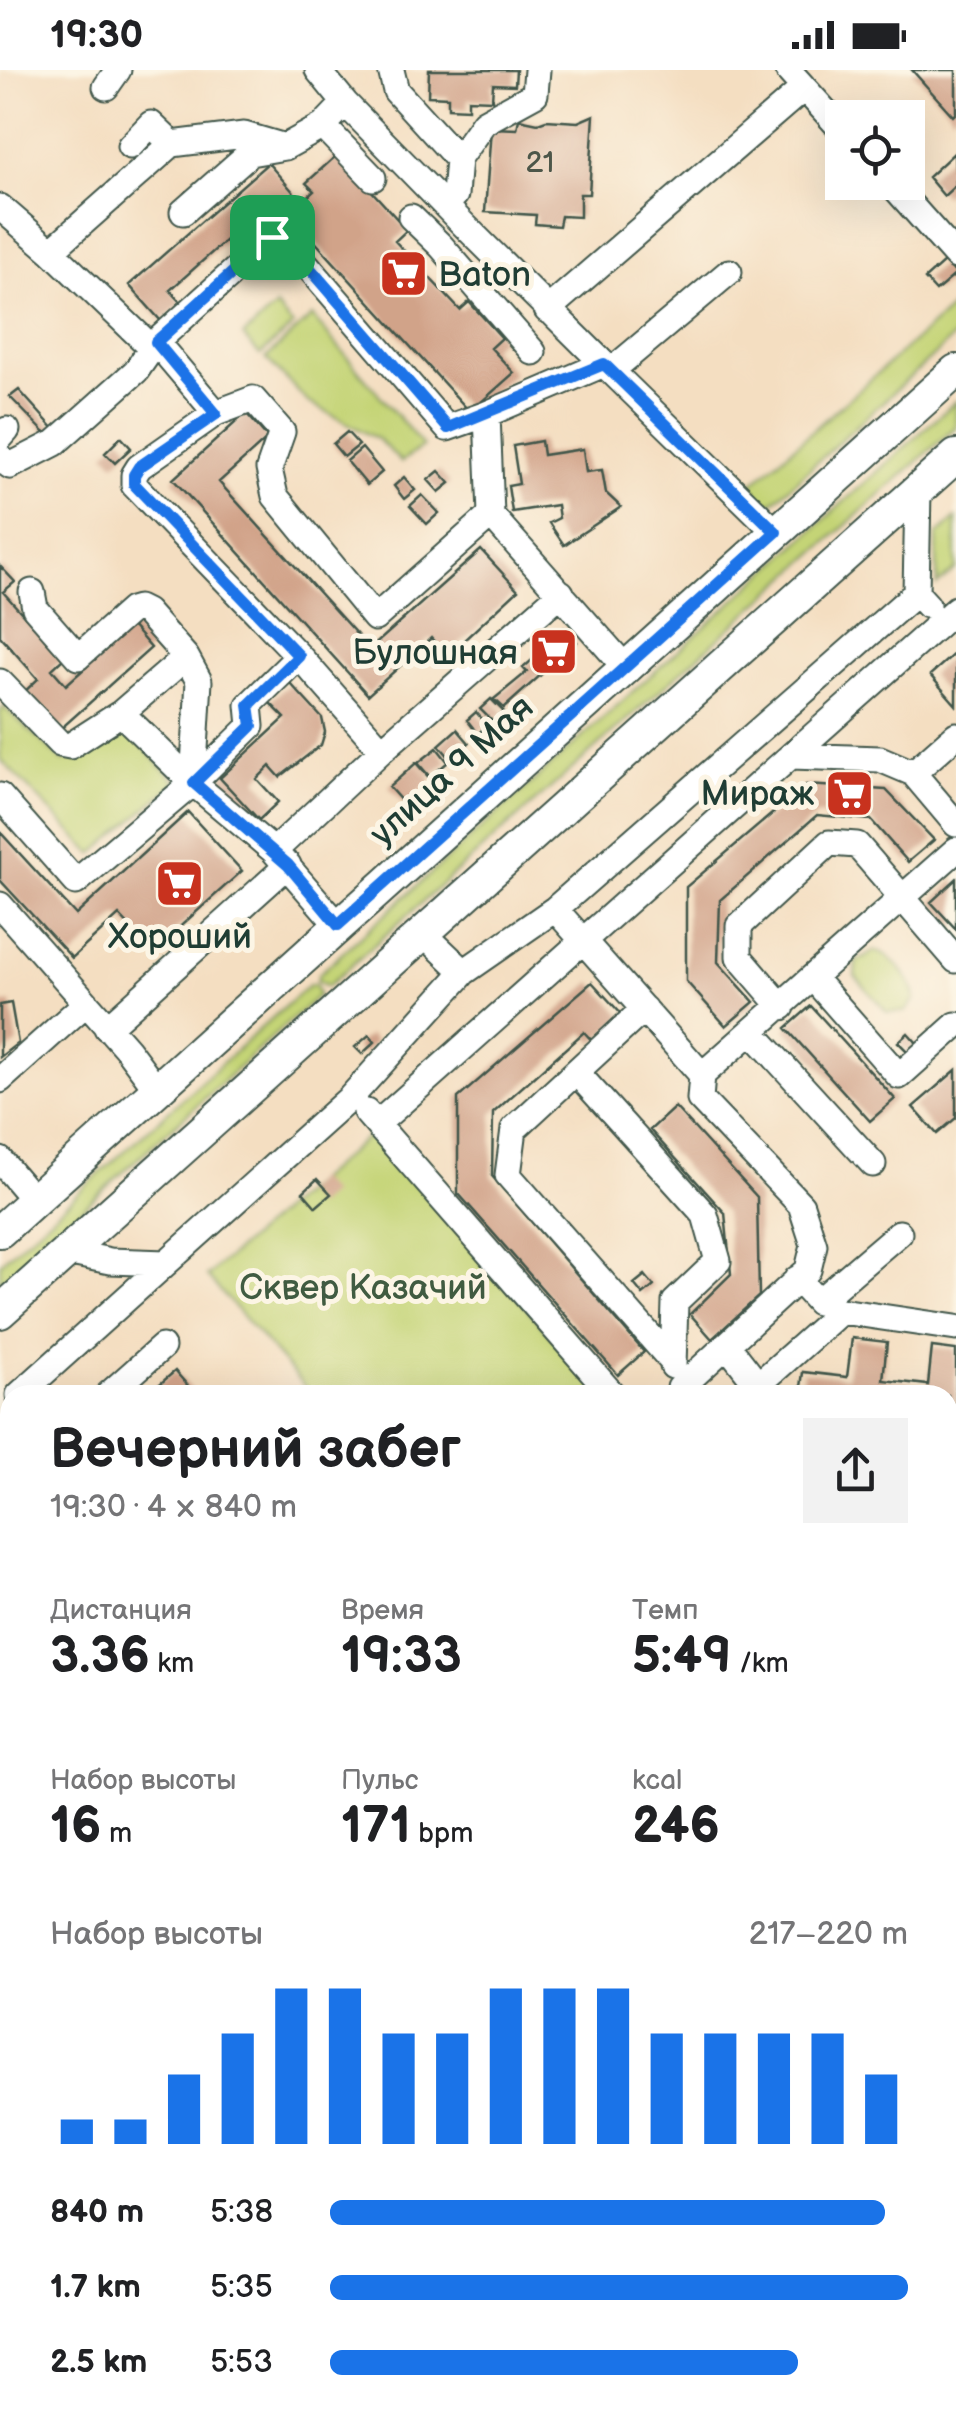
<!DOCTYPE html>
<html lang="ru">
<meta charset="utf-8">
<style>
body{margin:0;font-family:"Balsamiq Sans",sans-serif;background:#f2f2f2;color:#202124;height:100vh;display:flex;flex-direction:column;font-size:38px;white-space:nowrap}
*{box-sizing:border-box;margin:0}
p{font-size:32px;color:#757577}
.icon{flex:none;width:55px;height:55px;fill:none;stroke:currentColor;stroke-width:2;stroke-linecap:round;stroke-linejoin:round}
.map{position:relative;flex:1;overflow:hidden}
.sheet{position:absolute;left:0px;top:1315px;width:958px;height:1038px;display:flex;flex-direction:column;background:#fff;border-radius:30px 30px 0 0;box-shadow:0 10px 40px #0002}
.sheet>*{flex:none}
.controls{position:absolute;left:825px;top:30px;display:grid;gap:20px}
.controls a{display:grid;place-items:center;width:100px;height:100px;border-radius:0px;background:#fff;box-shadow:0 10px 40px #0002;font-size:50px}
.pin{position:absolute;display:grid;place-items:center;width:85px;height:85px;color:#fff;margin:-42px;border-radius:20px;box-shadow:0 5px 15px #0006}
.round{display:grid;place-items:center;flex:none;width:105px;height:105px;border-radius:0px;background:#f2f2f2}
.overview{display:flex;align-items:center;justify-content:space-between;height:170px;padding:0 50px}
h1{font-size:55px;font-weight:700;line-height:75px}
.figures{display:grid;grid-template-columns:repeat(3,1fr);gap:15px;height:170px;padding:10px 50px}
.figures div{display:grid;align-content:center}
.figures b{font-size:50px;font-weight:700}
.figures small{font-size:28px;font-weight:400}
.figures p{font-size:28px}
.chart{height:280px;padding:20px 50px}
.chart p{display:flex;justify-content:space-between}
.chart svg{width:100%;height:180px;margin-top:10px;stroke:#1a73e8;stroke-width:6}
ul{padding:0 50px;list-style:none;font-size:32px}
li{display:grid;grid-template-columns:160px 120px 1fr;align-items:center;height:75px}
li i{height:25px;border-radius:12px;background:#1a73e8}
.status{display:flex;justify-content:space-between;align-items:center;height:70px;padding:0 50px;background:#fff;direction:ltr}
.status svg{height:28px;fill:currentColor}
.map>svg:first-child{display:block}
</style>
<div class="status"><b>19:30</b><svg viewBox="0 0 49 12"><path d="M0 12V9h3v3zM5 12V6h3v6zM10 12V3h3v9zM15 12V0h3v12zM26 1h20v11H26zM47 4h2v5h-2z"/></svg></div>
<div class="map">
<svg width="956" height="2351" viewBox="0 0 956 2351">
<rect width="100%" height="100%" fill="#fcf5e5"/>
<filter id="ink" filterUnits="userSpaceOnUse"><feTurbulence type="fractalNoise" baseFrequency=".01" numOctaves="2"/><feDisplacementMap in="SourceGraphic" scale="20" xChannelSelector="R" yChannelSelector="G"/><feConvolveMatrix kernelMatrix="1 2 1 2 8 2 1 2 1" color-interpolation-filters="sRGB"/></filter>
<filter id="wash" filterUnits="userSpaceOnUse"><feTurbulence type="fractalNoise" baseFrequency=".0048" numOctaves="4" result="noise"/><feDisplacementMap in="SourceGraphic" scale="40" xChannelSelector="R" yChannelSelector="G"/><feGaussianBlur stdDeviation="2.25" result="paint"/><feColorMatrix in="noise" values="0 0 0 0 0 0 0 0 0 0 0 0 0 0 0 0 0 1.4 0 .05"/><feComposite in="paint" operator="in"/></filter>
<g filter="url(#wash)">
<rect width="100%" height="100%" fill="#f4dec1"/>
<path fill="#c4d476" stroke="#728855" stroke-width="2.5" d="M956,234V265L772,433H763L751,417L753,413Z
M276,237L293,256L260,285L243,266Z
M312,246L423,376L401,392L379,370L308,332L266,288Z
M956,331V357L328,916L317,911L319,904Z
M956,448V499L937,515V465Z
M4,637L63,691L84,686L122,655L177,712L93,784L0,689V642Z
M874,881C892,884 915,912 915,930L905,942H887L855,906L856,892Z
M315,914L319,925L0,1213V1193L309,915Z
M373,1062L603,1325H304L305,1317L207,1206Z
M956,1922V1969L951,1972L948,1968V1929Z
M10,2175V2233L0,2236V2185Z
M956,2245V2314L948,2322V2253Z
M856,2342H926V2343L917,2351H847Z"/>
<g id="blocks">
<path fill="#d1a389" d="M429,0H516L515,15L493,14L492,30L468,29V39L448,38V27L428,26Z
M912,0H956V43L953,46Z
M594,45L589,124H580V147L561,146L559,156L535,154L536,145L485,142L491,58L517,59L519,49L538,53L546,50L578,52Z
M954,83L956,115L944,126L928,107Z
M338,84L407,160L395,171L460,240L469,232L502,268L491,278L514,303L470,342L289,143L278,154L263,137L170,220L182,233L161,251L129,215L268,93L302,132L314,121L306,113Z
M945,191L956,204L936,221L925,209Z
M19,320L55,360L49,367L10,327Z
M246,343L268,368L219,412L370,579L481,480L518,520L447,586L431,568L368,625L173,409Z
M347,362L359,375L344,387L333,374Z
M121,367L131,378L115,393L105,383Z
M541,371L543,385L583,379L586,402L602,400L606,423L621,437L564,475L549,453L559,448L557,435L512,442L508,416L519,414L513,376Z
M362,378L382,402L367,415L347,391Z
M439,401L450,413L439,422L428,410Z
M404,407L415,420L404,429L394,416Z
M422,425L439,443L427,454L410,436Z
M0,496L15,512L3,522L63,589L52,599L66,615L132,556L151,578L56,663L22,624L38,609L0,566Z
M564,558L577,572L554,595L541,581Z
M956,582V635L930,605Z
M540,583L552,595L504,638L494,629L527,602L523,598Z
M290,613L322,648L325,662L321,675L280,707L270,696L257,709L278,732L259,750L220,708L285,648L269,632Z
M491,629L504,642L493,652L480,639Z
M476,642L487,655L478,664L467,650Z
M457,659L469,673L451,689L439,675Z
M437,678L448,692L430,707L418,693Z
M416,693L432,711L405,735L389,717Z
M806,715L886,720L934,770L908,792L871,750L817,745L720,830L718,892L754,932L726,956L686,911V817Z
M188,742L242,801L153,881L119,845L72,888L0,810V762L76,845Z
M956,809V859L931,832Z
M592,912L623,946L594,973L584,962L493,1043L492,1106L644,1282L618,1305L458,1123V1028Z
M11,933L18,973L0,987V935Z
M811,936L895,1029L870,1051L786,958Z
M908,963L917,973L908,982L898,972Z
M369,965L375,972L362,984L355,977Z
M956,1000V1048L937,1064L913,1037Z
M675,1037L757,1127L759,1226L712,1269L690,1244L731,1204L725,1143L650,1060Z
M317,1109L331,1124L316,1137L303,1122Z
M645,1205L654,1216L643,1225L634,1214Z
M852,1268L887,1272L883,1310L928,1315L932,1277L956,1280V1348L950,1396L948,1325H800L803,1302L847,1307Z
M175,1301L196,1325H147Z
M956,1560V1581L952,1584L948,1579V1568Z
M10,1671V1740L0,1729V1676Z
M10,1802V1847L0,1856V1811Z
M10,2000V2043L0,2052V2009Z
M948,2005L956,2014V2078L948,2069Z
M10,2275V2342H104L95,2351H0V2279Z
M359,2342H408V2351H358Z
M509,2342H546L537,2351H499Z
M625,2342H657L665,2351H633Z"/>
</g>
</g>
<g filter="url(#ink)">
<use href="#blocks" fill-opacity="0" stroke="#3f5549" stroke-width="2.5"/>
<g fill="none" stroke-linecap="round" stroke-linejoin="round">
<defs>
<path id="minor" d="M318,0L345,33L464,155L604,294
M391,0L396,21L458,89L455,125L446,134
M788,0L842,60
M106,17L118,0
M323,56L373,108
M130,76L151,54L172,74
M458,89L484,52L535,24L537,0
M890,112L956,186
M0,137L51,181L151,277L156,272L216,343
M183,142L250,83L285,77L323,56L345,33
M411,147L441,176L533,282
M51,181L172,74L244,65L285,77
M547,240L804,18
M611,301L729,202
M0,368L7,360
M0,388L10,396L55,373L136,301L156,272L272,167L282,166L447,358L487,344
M918,420L916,523L927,535
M32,522L35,538L78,587L131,540L138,538L146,542L186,587L199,611L193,713L274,781L338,855
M625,597L491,445L487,344L604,294L776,462
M0,612L60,674L70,676L121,643L186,587
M121,643L193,713
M382,680L299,586L134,415V405L139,397L216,343L253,329L282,362L269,399L275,426L375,548L491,445
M791,686L880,689L913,703L956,754
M913,703L956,665
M0,726L76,812L193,713L251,656L249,635L299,586
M274,781L382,680L561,523
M0,835L127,979L157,1019
M555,839L702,1005
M422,862L464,902
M813,908L899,1006L956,955
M782,937L739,887V856L829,773L857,775L956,890
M644,939L514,1059L508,1105L671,1290
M107,958L288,795
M752,962L873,1094
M576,1002L705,1145L718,1191L675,1232L673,1296
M0,1010L85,934
M366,1042L613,1325
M377,1054L956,539
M0,1090L34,1130
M66,1182L110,1191L166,1193
M797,1209L818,1232L899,1163
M727,1275L758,1315
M680,1318L808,1200L814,1175L801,1135L700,1029L702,1005L956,780
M19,1325L351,1027L464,902L555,839L916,523
M108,1325L162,1277
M767,1325L758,1315L841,1241L956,1258
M948,1411L956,1405
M0,1524L10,1535
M948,1542L956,1535
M0,1592L10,1604
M948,1626L956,1636
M0,1665L10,1656
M948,1701L956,1710
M0,1753L10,1763
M948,1786L956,1779
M0,1790L10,1781
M948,1828L956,1838
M0,1923L10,1914
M0,1980L10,1971
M0,2112L10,2104
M948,2123L956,2115
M948,2204L956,2215
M425,2342V2351
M734,2342L741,2351
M588,2351L596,2342L605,2351
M816,2351L825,2342"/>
<path id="major" d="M0,1161L956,301
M0,1242L956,386"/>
</defs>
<use href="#minor" stroke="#3f5549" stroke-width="29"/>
<use href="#major" stroke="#3f5549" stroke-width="36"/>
<use href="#minor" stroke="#fff" stroke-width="25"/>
<use href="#major" stroke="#fff" stroke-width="32"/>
</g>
</g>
<g fill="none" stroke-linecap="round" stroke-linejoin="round" filter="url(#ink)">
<defs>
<path id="route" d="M282,166L448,358L604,294L776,462L338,855L288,795L194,713L252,656L249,635L299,586L134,414V405L139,397L216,344L156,272L272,167Z"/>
</defs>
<use href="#route" stroke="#fff" stroke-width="20"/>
<use href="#route" stroke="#1a73e8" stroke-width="12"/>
</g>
<defs>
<symbol id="supermarket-square" viewBox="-11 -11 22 22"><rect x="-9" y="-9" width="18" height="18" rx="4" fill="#c8321e" stroke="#fcf5e5"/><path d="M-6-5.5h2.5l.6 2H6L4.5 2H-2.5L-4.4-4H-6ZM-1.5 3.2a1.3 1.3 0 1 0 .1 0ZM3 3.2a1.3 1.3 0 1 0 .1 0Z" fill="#fff"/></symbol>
</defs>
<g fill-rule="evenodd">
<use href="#supermarket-square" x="376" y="176" width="55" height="55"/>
<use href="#supermarket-square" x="526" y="554" width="55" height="55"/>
<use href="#supermarket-square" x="822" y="696" width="55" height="55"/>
<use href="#supermarket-square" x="152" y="786" width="55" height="55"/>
</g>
<g text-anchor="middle" stroke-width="10" stroke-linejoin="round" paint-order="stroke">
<g font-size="30" fill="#4c5649">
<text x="540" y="102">21</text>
</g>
<g font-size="35" fill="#1f3d34" stroke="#fcf5e5" text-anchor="end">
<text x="438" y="216" text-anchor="start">Baton</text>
<text x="518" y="594">Булошная</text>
<text x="814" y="735">Мираж</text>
<text x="180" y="878" text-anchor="middle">Хороший</text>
</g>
<g font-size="35" fill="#1f3d34" stroke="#fcf5e5">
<text transform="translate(451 700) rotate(-42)" y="12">улица 9 Мая</text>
</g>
<g font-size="35" fill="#405b41" stroke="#fcf5e5">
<text x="363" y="1229">Сквер Казачий</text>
</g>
</g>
</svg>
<div class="controls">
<a><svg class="icon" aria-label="locate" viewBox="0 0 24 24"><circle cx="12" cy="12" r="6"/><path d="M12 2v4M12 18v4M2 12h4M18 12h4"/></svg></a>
</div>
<div class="pin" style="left:272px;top:167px;background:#1e9e55"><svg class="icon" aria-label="arrive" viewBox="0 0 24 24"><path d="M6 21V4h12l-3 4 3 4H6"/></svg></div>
<section class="sheet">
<div class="overview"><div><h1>Вечерний забег</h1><p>19:30 · 4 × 840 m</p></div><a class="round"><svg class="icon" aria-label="share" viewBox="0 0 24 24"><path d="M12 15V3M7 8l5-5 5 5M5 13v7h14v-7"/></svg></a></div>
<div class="figures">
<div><p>Дистанция</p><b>3.36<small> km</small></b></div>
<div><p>Время</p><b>19:33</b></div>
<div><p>Темп</p><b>5:49<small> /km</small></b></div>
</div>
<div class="figures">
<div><p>Набор высоты</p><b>16<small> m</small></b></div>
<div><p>Пульс</p><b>171<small> bpm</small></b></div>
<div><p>kcal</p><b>246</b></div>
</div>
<div class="chart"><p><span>Набор высоты</span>217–220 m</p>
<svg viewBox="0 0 160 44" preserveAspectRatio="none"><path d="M5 44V38M15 44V38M25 44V27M35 44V17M45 44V6M55 44V6M65 44V17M75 44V17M85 44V6M95 44V6M105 44V6M115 44V17M125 44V17M135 44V17M145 44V17M155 44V27"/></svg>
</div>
<ul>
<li><b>840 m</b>5:38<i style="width:96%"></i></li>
<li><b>1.7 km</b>5:35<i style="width:100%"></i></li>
<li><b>2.5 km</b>5:53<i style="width:81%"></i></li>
</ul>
</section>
</div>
